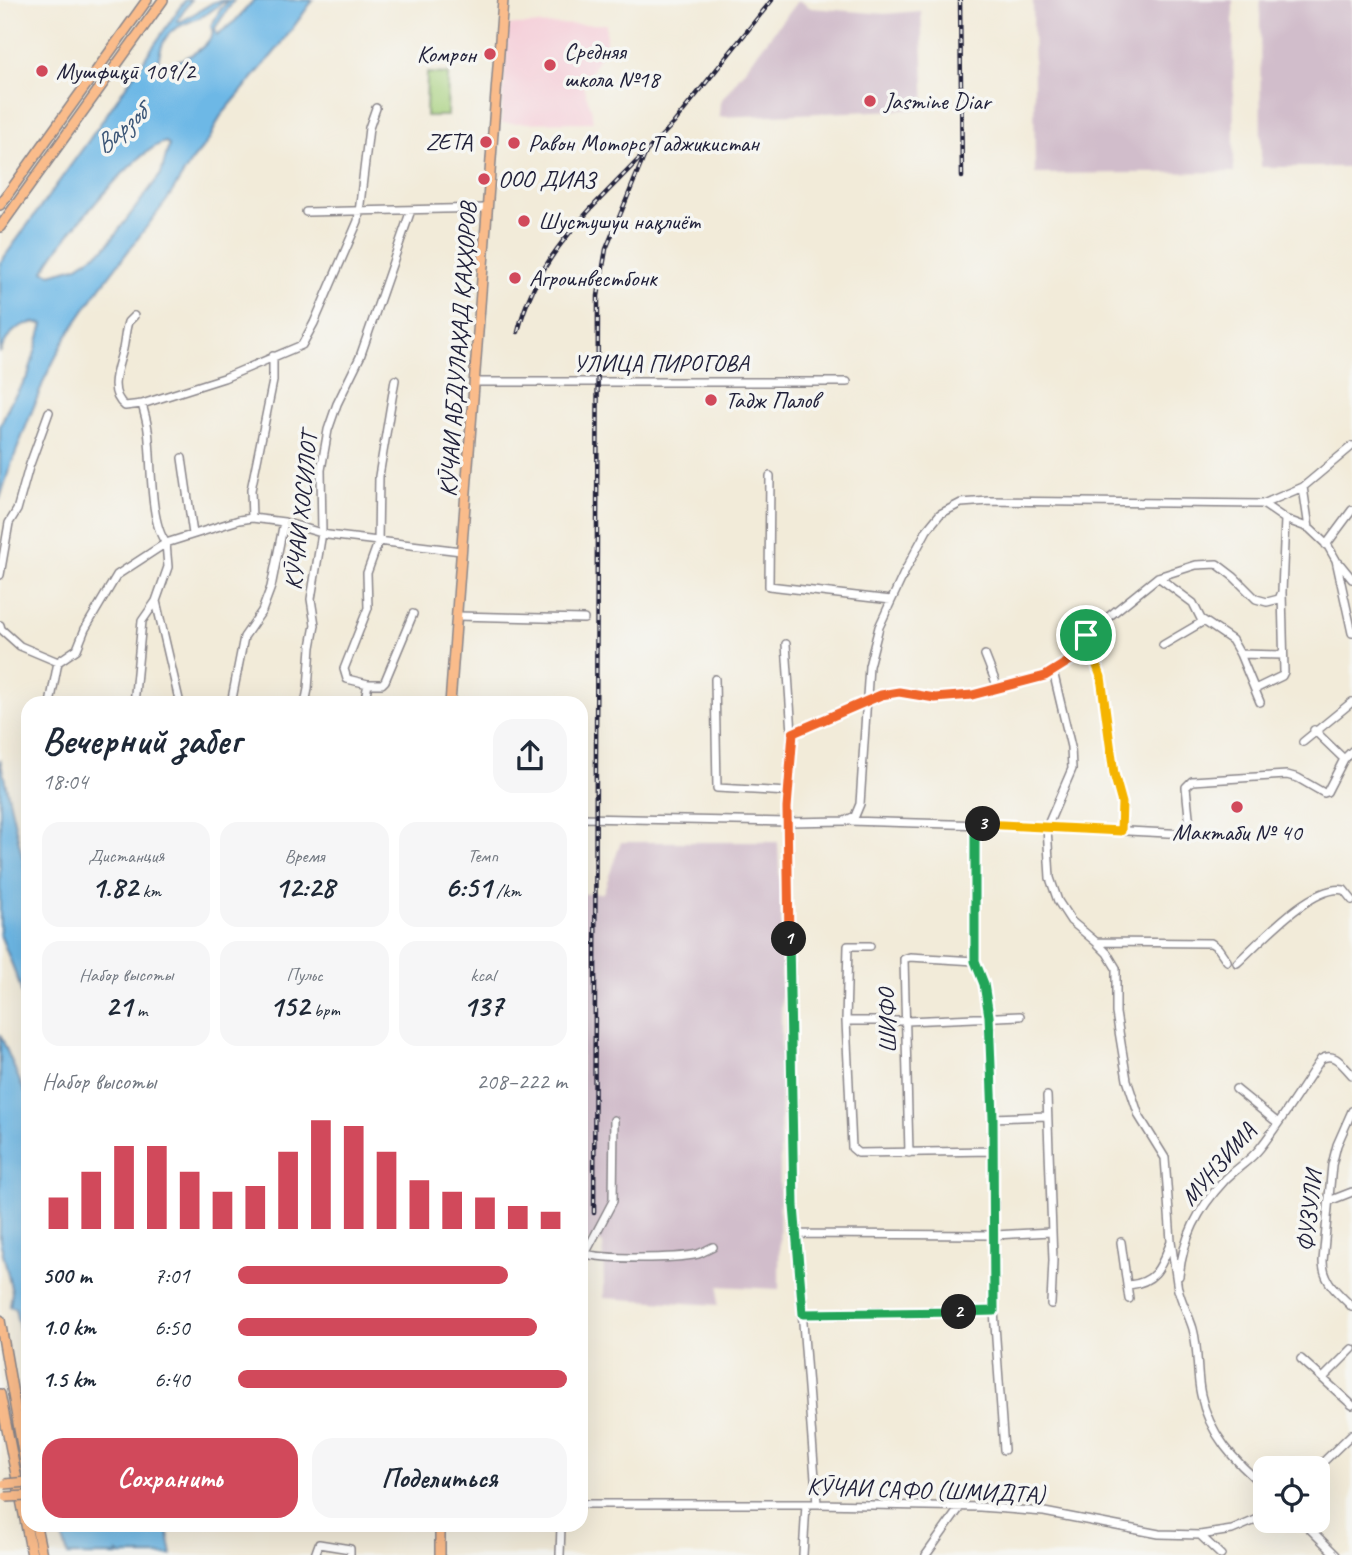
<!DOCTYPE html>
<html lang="ru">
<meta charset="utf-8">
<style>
body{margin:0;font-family:Caveat,sans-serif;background:#f6f6f7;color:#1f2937;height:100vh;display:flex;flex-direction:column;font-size:26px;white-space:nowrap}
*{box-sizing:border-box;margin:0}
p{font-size:23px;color:#747a83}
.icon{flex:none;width:38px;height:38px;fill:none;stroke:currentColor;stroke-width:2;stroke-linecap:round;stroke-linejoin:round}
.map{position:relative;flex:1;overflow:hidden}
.panel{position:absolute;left:21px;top:696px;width:567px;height:836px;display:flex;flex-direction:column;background:#fff;border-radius:21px;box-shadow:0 7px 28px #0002}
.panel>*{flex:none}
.controls{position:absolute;left:1253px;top:1456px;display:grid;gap:14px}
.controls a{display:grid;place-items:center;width:77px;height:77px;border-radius:14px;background:#fff;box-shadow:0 7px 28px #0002;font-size:35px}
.pin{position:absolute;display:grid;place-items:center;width:60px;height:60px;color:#fff;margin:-30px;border:4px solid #fff;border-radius:50%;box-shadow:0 2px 7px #0007}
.km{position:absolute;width:35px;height:35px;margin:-18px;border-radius:50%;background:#222;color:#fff;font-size:19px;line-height:35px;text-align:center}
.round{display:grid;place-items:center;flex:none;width:74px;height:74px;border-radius:21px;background:#f6f6f7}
.headline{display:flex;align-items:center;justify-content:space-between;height:119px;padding:0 21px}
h1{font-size:38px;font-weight:700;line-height:52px}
.stats{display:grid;grid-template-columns:repeat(3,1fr);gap:10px;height:119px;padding:7px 21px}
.stats div{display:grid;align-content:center;border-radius:18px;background:#f6f6f7;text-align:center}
.stats b{font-size:30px;font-weight:700}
.stats small{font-size:19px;font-weight:400}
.stats p{font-size:19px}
.chart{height:196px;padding:14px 21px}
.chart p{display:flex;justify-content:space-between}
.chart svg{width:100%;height:126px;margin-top:7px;stroke:#d1495b;stroke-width:6}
.cta{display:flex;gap:14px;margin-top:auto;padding:14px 21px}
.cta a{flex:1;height:80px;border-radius:21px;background:#d1495b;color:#fff;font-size:28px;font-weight:700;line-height:80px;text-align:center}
.cta a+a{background:#f6f6f7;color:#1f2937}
ul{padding:0 21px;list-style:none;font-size:23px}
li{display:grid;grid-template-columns:112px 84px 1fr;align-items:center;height:52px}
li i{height:18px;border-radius:9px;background:#d1495b}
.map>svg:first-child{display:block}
</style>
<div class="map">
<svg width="1352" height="1555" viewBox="0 0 1352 1555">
<rect width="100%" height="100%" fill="#f6f6f2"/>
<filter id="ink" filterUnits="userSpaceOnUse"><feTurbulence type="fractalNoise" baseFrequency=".0143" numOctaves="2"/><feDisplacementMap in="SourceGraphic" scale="14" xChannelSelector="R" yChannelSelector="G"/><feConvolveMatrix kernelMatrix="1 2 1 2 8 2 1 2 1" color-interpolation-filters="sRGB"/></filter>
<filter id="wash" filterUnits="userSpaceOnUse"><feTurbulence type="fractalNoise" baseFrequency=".00686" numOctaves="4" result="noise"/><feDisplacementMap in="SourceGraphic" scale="28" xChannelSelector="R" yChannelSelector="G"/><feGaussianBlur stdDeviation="1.57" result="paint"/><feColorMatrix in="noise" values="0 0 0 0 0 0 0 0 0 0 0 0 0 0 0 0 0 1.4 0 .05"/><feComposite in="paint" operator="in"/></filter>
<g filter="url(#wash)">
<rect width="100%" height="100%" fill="#f2ebd9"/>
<path fill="#f5cfd9" d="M606,24V45L583,86L591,108L593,122L501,123L508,25Z"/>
<path fill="#d1bdcb" d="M798,0L811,8L885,14L921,11L925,109L719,117L720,102Z
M1033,0H1233L1234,172L1035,174Z
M1260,0H1352V167H1261Z
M621,842H778L782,930L779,1289L719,1286L718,1305L604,1298L603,1243L581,1240V894L603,893Z"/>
<path fill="#a5cf7b" stroke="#64785b" stroke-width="2" d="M427,73L448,74L447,116H426Z"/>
<path fill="#6db8e6" stroke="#486d90" stroke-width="2" fill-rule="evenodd" d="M185,0H191L177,21H182L214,2L227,0C220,4 214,9 208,13C181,29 164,22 158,62L165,65C183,60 206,50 213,33L211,26L220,10L229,0H234L215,28L217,35L235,21L254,0H313L279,47L220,117L209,140L191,162L167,200L94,296L65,339L45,378L9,470L0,499V426L10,403L28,376L43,324C21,319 7,334 0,353V263L89,140ZM166,142L169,145L161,174L105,248L76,267L50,274L44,271C57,244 138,147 166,142Z
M0,759L28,882V1027L24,1002L18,980L0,934Z
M0,1034L24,1091L28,1073V1372L15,1308L10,1306L12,1292L0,1240Z
M59,1526L167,1527L172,1555H121L118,1553L119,1555H68Z"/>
</g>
<g filter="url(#ink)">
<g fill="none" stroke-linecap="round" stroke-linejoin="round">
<defs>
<path id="minor" d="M306,212L488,208
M475,382H847
M142,404L224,378L302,345L314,323L358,221L369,128L376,108
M182,458L193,534
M770,476L769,586L891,600
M1303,487L1309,528
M1263,504L1285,519L1309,528L1328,546L1336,560L1352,633
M252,518L251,490L273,381V356
M1326,545L1352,510
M1339,563L1352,579
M0,575L9,523L17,510L29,467L49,412
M1158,577L1193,603L1201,619L1232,640L1240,654L1260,702
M156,601L180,704
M457,616L584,619
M0,625L1,629L20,646L58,662
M1087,637L1102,677L1113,774L1122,803L1121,831
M786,644L792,733
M1163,645L1204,621
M1240,654L1283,655
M985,655L998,688
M715,679L717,788L788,792
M368,684L347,679L344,669L368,608L367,573L378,543L379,476L395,380
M1255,689L1282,676L1284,672L1282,593
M50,704L58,662L77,649L85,629L117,575L166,543C149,522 152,458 148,430C147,421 144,412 142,404L125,406C107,392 118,368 123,349C125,340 125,331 128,322L134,316
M134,704L142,621L156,601L168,567L166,543L239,520L252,518L284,522L328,535L461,551
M231,704L244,637L262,611L271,587L284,522
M305,704L308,689L311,647L315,625L311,599L322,533L321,470L328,430L337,404L360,357L411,210
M364,704L368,684H382L385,681L413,614
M1314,730L1344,759
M1303,742L1352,702
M581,818L788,822L845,821L855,816L860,804L869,666L879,627L906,569L927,530L940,514L961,503L989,501L1263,504L1303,487L1352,446
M849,821L1047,827L1072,769L1071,747L1053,671L1082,653L1086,635L1158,577L1196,565L1217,564L1234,577L1256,599L1267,602L1279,599L1282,592L1285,519
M975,824V961L984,984L989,1016L994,1151V1311L1004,1450
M1096,942L1211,943L1218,948L1227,961
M870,946H848L846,1021L852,1148L858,1153L994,1151
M1237,963C1261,941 1312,884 1344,890L1352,900
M846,1021H907L1020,1016
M1236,1089L1278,1123
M1047,1096L1053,1260L1051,1304
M1352,1111L1337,1145L1332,1165L1323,1261C1323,1283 1338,1292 1352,1307
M993,1118L1047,1116
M909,1153L904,959L910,957L975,961
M1329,1201L1352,1192
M796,1234L995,1235L1051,1232
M1121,1242L1129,1299
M582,1253C603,1260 676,1259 698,1254C703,1252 709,1249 713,1247
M585,1254L613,1201L614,1120
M1179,1276C1183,1238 1198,1209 1224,1181C1235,1169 1250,1161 1260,1148C1282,1120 1301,1089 1321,1059C1335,1051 1343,1066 1352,1075
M1129,1285C1157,1282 1161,1266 1171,1242
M1178,1288C1181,1302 1189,1315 1193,1329C1199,1351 1196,1373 1201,1395C1209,1434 1235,1462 1265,1487
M1178,1290L1171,1241L1165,1158L1139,1116L1127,1080L1116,1013V968L1107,953L1096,942L1071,921L1058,901L1050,878L1047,827L1188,834L1190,826L1186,787L1192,781L1287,775L1298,778L1324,793L1327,792L1344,759L1352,751
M803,1314L994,1311
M1301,1359L1352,1405
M1324,1377L1352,1349
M1317,1468L1352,1434
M581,1504H817L980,1507L1044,1512L1159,1534L1200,1535L1232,1530L1265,1516
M817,1504L794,1206L790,1073L787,808L792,733L881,695L899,692L935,698L972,695L1045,676L1053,671
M1302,1521L1336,1555
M1200,1535L1221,1555
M315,1555L319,1544L350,1549V1555
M560,1555L561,1526
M803,1555L806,1504
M926,1555L961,1506"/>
<path id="major" d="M0,205L147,0
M0,227L163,0
M450,704L503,0
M0,1320L28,1480
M0,1394L32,1555
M36,1526L42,1555
M440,1526V1555"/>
</defs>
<use href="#minor" stroke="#8a868a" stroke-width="10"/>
<use href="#major" stroke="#8a868a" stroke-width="12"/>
<use href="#minor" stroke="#fff" stroke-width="7"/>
<use href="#major" stroke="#fabc8b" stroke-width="9"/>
<defs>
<path id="rail" d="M960,0L962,177
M518,332C536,257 587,213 639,159
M594,1213L598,296L606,249L646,152L673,124L772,0"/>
</defs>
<use href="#rail" stroke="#22223b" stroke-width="4.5"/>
<use href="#rail" stroke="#f6f6f2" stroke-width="2" stroke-dasharray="5" stroke-linecap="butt"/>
<defs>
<path id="major-bridge" d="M5,1484L28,1482
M6,1497L28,1496"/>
</defs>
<use href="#major-bridge" stroke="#8a868a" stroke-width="12" stroke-linecap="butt"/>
<use href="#major-bridge" stroke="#fabc8b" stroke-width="9"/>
</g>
</g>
<g fill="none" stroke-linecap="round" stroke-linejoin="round" filter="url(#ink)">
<defs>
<path id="split-1" d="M789,939L787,808L793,733L881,695L899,692L935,698L972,695L1045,676L1082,653L1086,635"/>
<path id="split-2" d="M789,939L794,1206L803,1314L959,1312"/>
<path id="split-3" d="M959,1312L994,1311L993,1118L989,1016L984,984L975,961V824H983"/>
<path id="split-4" d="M983,824L1121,831L1122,803L1114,774L1101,677L1086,635"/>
</defs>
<use href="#split-1" stroke="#fff" stroke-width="14"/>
<use href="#split-2" stroke="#fff" stroke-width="14"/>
<use href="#split-3" stroke="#fff" stroke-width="14"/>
<use href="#split-4" stroke="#fff" stroke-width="14"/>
<use href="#split-1" stroke="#f0652b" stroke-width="9"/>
<use href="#split-2" stroke="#22a559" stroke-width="9"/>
<use href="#split-3" stroke="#22a559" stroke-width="9"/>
<use href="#split-4" stroke="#f5b400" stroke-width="9"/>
</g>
<g fill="#d1495b" stroke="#f6f6f2" stroke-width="2.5">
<circle cx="490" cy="54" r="7"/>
<circle cx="550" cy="65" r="7"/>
<circle cx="42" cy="71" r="7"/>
<circle cx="870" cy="101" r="7"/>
<circle cx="486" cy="142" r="7"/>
<circle cx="514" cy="143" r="7"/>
<circle cx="484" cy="179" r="7"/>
<circle cx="524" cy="221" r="7"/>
<circle cx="515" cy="278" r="7"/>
<circle cx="711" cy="400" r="7"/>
<circle cx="1237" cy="807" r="7"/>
</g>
<g text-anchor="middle" stroke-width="7" stroke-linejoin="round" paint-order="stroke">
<g font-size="24" fill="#22223b" stroke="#f6f6f2" text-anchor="start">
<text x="564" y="59">Средняя<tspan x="564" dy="28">школа №18</tspan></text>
<text x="476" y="62" text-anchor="end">Комрон</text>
<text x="56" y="79">Мушфиқӣ 109/2</text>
<text x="884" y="109">Jasmine Diar</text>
<text x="472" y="150" text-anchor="end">ZETA</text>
<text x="528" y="151">Равон Моторс Таджикистан</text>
<text x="498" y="187">ООО ДИАЗ</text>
<text x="538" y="229">Шустушуи нақлиёт</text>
<text x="529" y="286">Агроинвестбонк</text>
<text x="725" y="408">Тадж Палов</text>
<text x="1237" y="840" text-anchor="middle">Мактаби № 40</text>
</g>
<g font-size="24" fill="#22223b" stroke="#f6f6f2">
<text transform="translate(458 350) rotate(-86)" y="8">КӮЧАИ АБДУЛАҲАД ҚАҲҲОРОВ</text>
<text x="661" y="371">УЛИЦА ПИРОГОВА</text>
<text transform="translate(301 511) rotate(-84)" y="8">КӮЧАИ ХОСИЛОТ</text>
<text transform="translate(887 1021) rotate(-92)" y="8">ШИФО</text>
<text transform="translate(1218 1164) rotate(-49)" y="8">МУНЗИМА</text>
<text transform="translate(1309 1211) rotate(-84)" y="8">ФУЗУЛИ</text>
<text transform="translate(926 1490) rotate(2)" y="8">КӮЧАИ САФО (ШМИДТА)</text>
</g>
<g font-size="26" font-style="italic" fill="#3c5677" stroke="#f6f6f2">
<text transform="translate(120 129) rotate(-41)" y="9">Варзоб</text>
</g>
</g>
</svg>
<div class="controls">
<a><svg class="icon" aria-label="locate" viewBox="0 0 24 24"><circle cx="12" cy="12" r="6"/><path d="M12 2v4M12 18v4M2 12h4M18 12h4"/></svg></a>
</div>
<div class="pin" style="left:1086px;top:635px;background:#1e9e55"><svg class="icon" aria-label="arrive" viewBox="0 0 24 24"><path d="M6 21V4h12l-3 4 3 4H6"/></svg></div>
<b class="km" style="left:789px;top:939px">1</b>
<b class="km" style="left:959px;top:1312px">2</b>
<b class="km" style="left:983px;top:824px">3</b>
<section class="panel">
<div class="headline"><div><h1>Вечерний забег</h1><p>18:04</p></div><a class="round"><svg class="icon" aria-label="share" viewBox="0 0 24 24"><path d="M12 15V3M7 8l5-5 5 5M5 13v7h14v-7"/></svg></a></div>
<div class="stats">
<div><p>Дистанция</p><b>1.82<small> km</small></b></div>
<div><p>Время</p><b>12:28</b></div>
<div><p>Темп</p><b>6:51<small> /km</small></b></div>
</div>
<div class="stats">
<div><p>Набор высоты</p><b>21<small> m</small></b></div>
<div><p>Пульс</p><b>152<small> bpm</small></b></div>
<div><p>kcal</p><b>137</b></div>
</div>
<div class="chart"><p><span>Набор высоты</span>208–222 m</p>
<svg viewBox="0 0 160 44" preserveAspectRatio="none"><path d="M5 44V33M15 44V24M25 44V15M35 44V15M45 44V24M55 44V31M65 44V29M75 44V17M85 44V6M95 44V8M105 44V17M115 44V27M125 44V31M135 44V33M145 44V36M155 44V38"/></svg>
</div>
<ul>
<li><b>500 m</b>7:01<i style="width:82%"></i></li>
<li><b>1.0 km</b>6:50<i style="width:91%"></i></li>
<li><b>1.5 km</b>6:40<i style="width:100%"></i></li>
</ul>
<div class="cta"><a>Сохранить</a><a>Поделиться</a></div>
</section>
</div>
